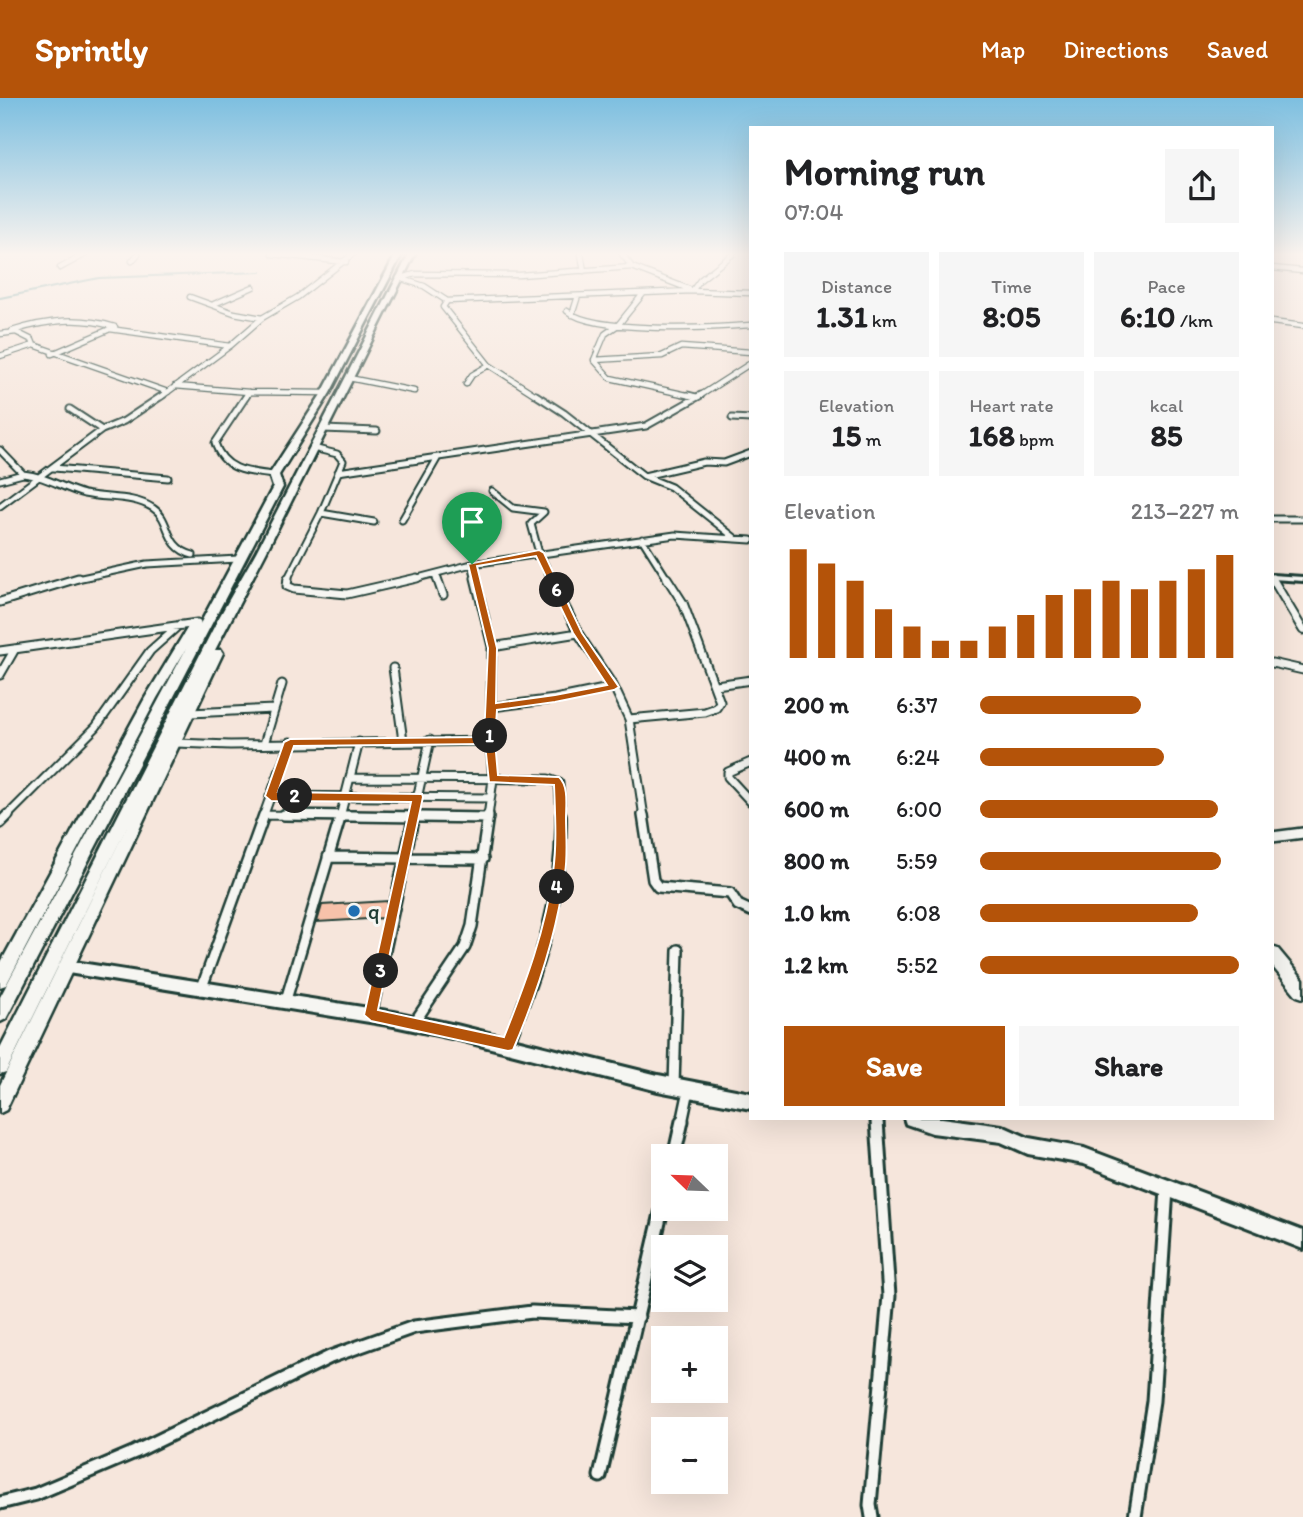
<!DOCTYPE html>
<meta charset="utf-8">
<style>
body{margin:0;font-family:Itim,sans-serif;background:#f6f6f6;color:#202124;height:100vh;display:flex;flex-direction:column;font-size:26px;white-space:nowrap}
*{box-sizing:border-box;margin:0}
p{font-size:23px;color:#757577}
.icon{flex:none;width:38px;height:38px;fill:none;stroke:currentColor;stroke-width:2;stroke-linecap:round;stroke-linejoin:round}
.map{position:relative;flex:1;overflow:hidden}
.sheet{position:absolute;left:749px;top:28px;width:525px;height:994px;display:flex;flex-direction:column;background:#fff;border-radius:0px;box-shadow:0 7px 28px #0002}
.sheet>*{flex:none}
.needle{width:46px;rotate:293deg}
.buttons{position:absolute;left:651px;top:1046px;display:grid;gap:14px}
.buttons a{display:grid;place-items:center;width:77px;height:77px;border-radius:0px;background:#fff;box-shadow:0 7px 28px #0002;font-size:35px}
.pin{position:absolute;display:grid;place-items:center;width:60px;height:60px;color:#fff;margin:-72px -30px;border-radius:50% 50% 50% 0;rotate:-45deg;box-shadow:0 0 7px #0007}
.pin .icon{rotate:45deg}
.km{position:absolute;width:35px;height:35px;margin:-18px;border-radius:50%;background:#222;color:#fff;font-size:19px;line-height:35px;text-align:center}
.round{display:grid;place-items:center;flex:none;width:74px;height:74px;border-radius:0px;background:#f6f6f6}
.summary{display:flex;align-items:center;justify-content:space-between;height:119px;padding:0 35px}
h1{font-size:38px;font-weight:700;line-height:52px}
.stats{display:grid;grid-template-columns:repeat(3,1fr);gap:10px;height:119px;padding:7px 35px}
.stats div{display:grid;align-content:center;border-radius:0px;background:#f6f6f6;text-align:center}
.stats b{font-size:30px;font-weight:700}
.stats small{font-size:19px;font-weight:400}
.stats p{font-size:19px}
.chart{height:196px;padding:14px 35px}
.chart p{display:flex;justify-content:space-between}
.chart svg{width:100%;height:126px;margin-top:7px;stroke:#b45309;stroke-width:6}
.button{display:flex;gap:14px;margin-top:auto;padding:14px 35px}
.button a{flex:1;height:80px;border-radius:0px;background:#b45309;color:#fff;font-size:28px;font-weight:700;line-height:80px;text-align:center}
.button a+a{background:#f6f6f6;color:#202124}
ul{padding:0 35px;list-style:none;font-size:23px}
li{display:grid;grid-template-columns:112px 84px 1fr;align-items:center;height:52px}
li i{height:18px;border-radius:9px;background:#b45309}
header{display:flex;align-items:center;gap:42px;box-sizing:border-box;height:98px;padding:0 35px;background:#b45309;color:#fff}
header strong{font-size:33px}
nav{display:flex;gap:38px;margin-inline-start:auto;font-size:24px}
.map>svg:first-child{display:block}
</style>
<header>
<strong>Sprintly</strong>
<nav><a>Map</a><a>Directions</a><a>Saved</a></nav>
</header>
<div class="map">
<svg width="1303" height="1419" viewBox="0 0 1303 1419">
<rect width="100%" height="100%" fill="#f6e6dc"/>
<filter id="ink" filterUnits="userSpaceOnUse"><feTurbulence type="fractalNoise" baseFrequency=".0143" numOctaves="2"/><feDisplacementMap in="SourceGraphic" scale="14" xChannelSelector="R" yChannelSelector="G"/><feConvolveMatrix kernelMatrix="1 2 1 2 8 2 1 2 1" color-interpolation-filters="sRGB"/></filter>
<g filter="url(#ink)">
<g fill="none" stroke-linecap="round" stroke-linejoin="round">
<path stroke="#589595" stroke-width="2" d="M0,200L99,180L261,174"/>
</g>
<path fill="#f7c2aa" stroke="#1f3d34" stroke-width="2" d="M388,803L385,820L317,824L322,807Z"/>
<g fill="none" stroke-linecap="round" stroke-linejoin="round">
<defs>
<path id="minor-far4" d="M272,156L346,164
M581,156L584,173
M622,156L632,169L689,191
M132,163L138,156
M60,170L86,156
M1272,170L1303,173
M399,180L424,188L447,203L443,209L489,267L539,299
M402,180L415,176L519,177L632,169
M692,193L700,182L733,156
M643,196L618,227L605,236L594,262L610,280L696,299
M190,199L234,215L262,220
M447,203L692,193L751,195
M214,206L253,189
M567,213C595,236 713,230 751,227
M572,217L578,198
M1272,224L1303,228
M12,233C47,222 80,218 115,229
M0,236L16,234L32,242L34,247L168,294
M52,256L110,231L230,248
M0,258L34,247
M594,262L662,258L681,249L751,254
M349,280L414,293
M466,286L472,277L489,267
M175,288L249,294L326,295
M161,299L230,248L262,220L298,199L353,156
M246,299L249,294
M698,299L751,265"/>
<path id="minor-far3" d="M247,297L215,345C224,373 248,374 274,377
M536,297L564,315L644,378L671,389L735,440
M688,297L696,299
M70,311L102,332
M732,320L751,321
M323,331L377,333
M0,352L23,376C46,378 62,390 84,396C107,401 133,397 153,410C172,422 163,449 193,457
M54,370L168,380
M338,374L646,328L701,297
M644,378L704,364L724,365L751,355
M0,382L23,376
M492,393L513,410L544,414L531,426L539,455L552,482
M0,408L102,332L124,323L163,297
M321,415L374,424
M1272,421H1303
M402,422L437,361
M642,441L668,482
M472,466L476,482
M435,476L437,482
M72,482L147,466L238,461
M287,482L321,415L343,363L337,356L313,350
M410,482L472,466L675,437L751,442"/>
<path id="minor-far2" d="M288,480L287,488L294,491L347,496L417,480
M437,480L443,497
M475,480L492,549L490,643L493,681L488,719
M551,480L578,535L614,589L629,621L644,719
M1272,480L1303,532
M0,504L78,480
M492,549L578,535
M0,553L197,525
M1272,565L1303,572
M393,570L403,643
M0,577L15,551
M716,587L751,582
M492,609L555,601L614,589
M190,615L274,611
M629,621L705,614L716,610L720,604L683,505L667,480
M176,645L230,647L490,643
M264,646L282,586
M751,664L728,674V679L751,704
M352,680L548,681L559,685L561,719
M270,698L490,700
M265,717L415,719
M6,719L96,629L150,553L179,527
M263,719L290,644
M340,719L359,644
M413,719L430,642"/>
<path id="minor-far1" d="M284,717L488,720
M643,717L653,782L658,789L730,795L738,807L751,813
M0,725L8,717
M1272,739L1303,735
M328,759L483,761
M201,892L264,717
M285,905L341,717
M371,917L414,717
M414,925L465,849L472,828L488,717
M508,947C538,869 563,803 561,717
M674,988L678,852
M877,1020V1025
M682,1025L689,992"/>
<path id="minor" d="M674,1059L682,1023
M600,1378L663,1107
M0,1405L36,1396L135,1354L330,1259L414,1229L532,1214L638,1219
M872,1419L870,1407L889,1198L877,1023
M1135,1419L1153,1303L1167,1091"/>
<path id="tertiary" d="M1272,477L1303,479V483L1272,481Z"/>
<path id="secondary" d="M68,863L394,914L456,927L658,977L751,995V1011L658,993L456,941L394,928L68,875L63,873L61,869L63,865Z
M904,1020H942L1002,1028L1029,1040L1084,1050L1303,1133V1151L1084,1066L1028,1056L1001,1044L932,1035L906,1026Z"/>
<path id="primary" d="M1272,849L1278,851L1303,881V900L1297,898L1272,868Z"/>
<path id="trunk" d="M396,156H402L330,295L279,377L283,389L6,921L0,924V899L186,551L157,600L6,887L0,889V866L145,600L191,524L200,526L273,389L269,377L322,295Z
M409,156H415L266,454L215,552H221L223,555L6,1012L0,1015V987L135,712L6,974L0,976V950L217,523L256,454Z"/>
</defs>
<use href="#minor-far4" stroke="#1f3d34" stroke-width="7"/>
<use href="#minor-far3" stroke="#1f3d34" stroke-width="9"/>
<use href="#minor-far2" stroke="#1f3d34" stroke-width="11"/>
<use href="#minor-far1" stroke="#1f3d34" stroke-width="14"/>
<use href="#minor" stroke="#1f3d34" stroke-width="17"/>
<use href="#tertiary" stroke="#1f3d34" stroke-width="6"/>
<use href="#secondary" stroke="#1f3d34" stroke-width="6"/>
<use href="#primary" stroke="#1f3d34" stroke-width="5"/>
<use href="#trunk" stroke="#1f3d34" stroke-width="5"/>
<use href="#minor-far4" stroke="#f6f6f2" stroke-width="4.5"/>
<use href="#minor-far3" stroke="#f6f6f2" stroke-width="5"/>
<use href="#minor-far2" stroke="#f6f6f2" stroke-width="7"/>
<use href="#minor-far1" stroke="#f6f6f2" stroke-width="9"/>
<use href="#minor" stroke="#f6f6f2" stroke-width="11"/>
<use href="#tertiary" fill="#f6f6f2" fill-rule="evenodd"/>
<use href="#secondary" fill="#f6f6f2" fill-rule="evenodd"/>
<use href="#primary" fill="#f6f6f2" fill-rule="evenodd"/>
<use href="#trunk" fill="#f6f6f2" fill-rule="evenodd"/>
</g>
</g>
<linearGradient id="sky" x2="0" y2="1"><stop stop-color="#7dbfe0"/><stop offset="0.44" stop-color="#fbf4ef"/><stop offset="1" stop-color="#fbf4ef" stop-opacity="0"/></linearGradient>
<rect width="1303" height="355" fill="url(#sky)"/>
<path fill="#b45309" stroke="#fff" stroke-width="2" fill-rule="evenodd" d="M539,452L544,455L582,535L619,589L614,592L555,604L497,612L495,643L498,677L559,679C569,688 566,708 566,720C566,738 568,757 565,775C557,835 537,896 513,952L508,953L371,923L364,917L411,704L271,703L265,698L284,644L290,641L484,639L488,550L468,466ZM536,458L573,535L607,587L555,597L496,605L497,550L477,468ZM485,646L489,684L554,687C555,715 557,746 553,774C546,831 525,886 504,939L378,912L423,699L422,696L278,694L294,648Z"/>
<circle fill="#1f6fb2" stroke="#f6f6f2" stroke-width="2.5" cx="354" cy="813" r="7"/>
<g text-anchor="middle" stroke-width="6" stroke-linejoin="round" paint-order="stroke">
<g font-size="23" fill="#1f3d34" stroke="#f6f6f2" text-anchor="start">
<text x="368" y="821">q</text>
</g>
</g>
</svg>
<div class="buttons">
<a><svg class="needle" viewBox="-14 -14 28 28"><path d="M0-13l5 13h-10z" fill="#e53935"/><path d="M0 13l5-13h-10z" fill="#757577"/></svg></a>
<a><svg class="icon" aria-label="layers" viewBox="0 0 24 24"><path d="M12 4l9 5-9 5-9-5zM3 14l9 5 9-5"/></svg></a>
<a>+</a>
<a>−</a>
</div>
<div class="pin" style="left:472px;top:466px;background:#1e9e55"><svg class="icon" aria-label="arrive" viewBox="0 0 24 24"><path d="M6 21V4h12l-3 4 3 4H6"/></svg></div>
<b class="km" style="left:490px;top:638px">1</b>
<b class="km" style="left:295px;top:698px">2</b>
<b class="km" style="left:381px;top:873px">3</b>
<b class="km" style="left:557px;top:789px">4</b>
<b class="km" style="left:557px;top:492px">6</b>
<section class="sheet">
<div class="summary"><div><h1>Morning run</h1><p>07:04</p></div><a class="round"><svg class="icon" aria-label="share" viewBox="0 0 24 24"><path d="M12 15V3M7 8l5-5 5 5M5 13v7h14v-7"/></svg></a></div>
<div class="stats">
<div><p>Distance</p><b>1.31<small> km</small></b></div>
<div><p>Time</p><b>8:05</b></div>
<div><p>Pace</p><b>6:10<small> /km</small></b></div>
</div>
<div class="stats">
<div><p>Elevation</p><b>15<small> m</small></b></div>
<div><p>Heart rate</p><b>168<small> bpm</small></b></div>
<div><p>kcal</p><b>85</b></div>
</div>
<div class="chart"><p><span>Elevation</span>213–227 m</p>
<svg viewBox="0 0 160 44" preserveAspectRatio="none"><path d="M5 44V6M15 44V11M25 44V17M35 44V27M45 44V33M55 44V38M65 44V38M75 44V33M85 44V29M95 44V22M105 44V20M115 44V17M125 44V20M135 44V17M145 44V13M155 44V8"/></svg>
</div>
<ul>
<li><b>200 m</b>6:37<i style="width:62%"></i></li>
<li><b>400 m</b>6:24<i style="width:71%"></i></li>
<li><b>600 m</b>6:00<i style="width:92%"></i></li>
<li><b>800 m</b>5:59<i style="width:93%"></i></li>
<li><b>1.0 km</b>6:08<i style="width:84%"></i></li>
<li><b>1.2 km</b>5:52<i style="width:100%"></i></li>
</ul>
<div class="button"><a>Save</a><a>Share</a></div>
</section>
</div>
